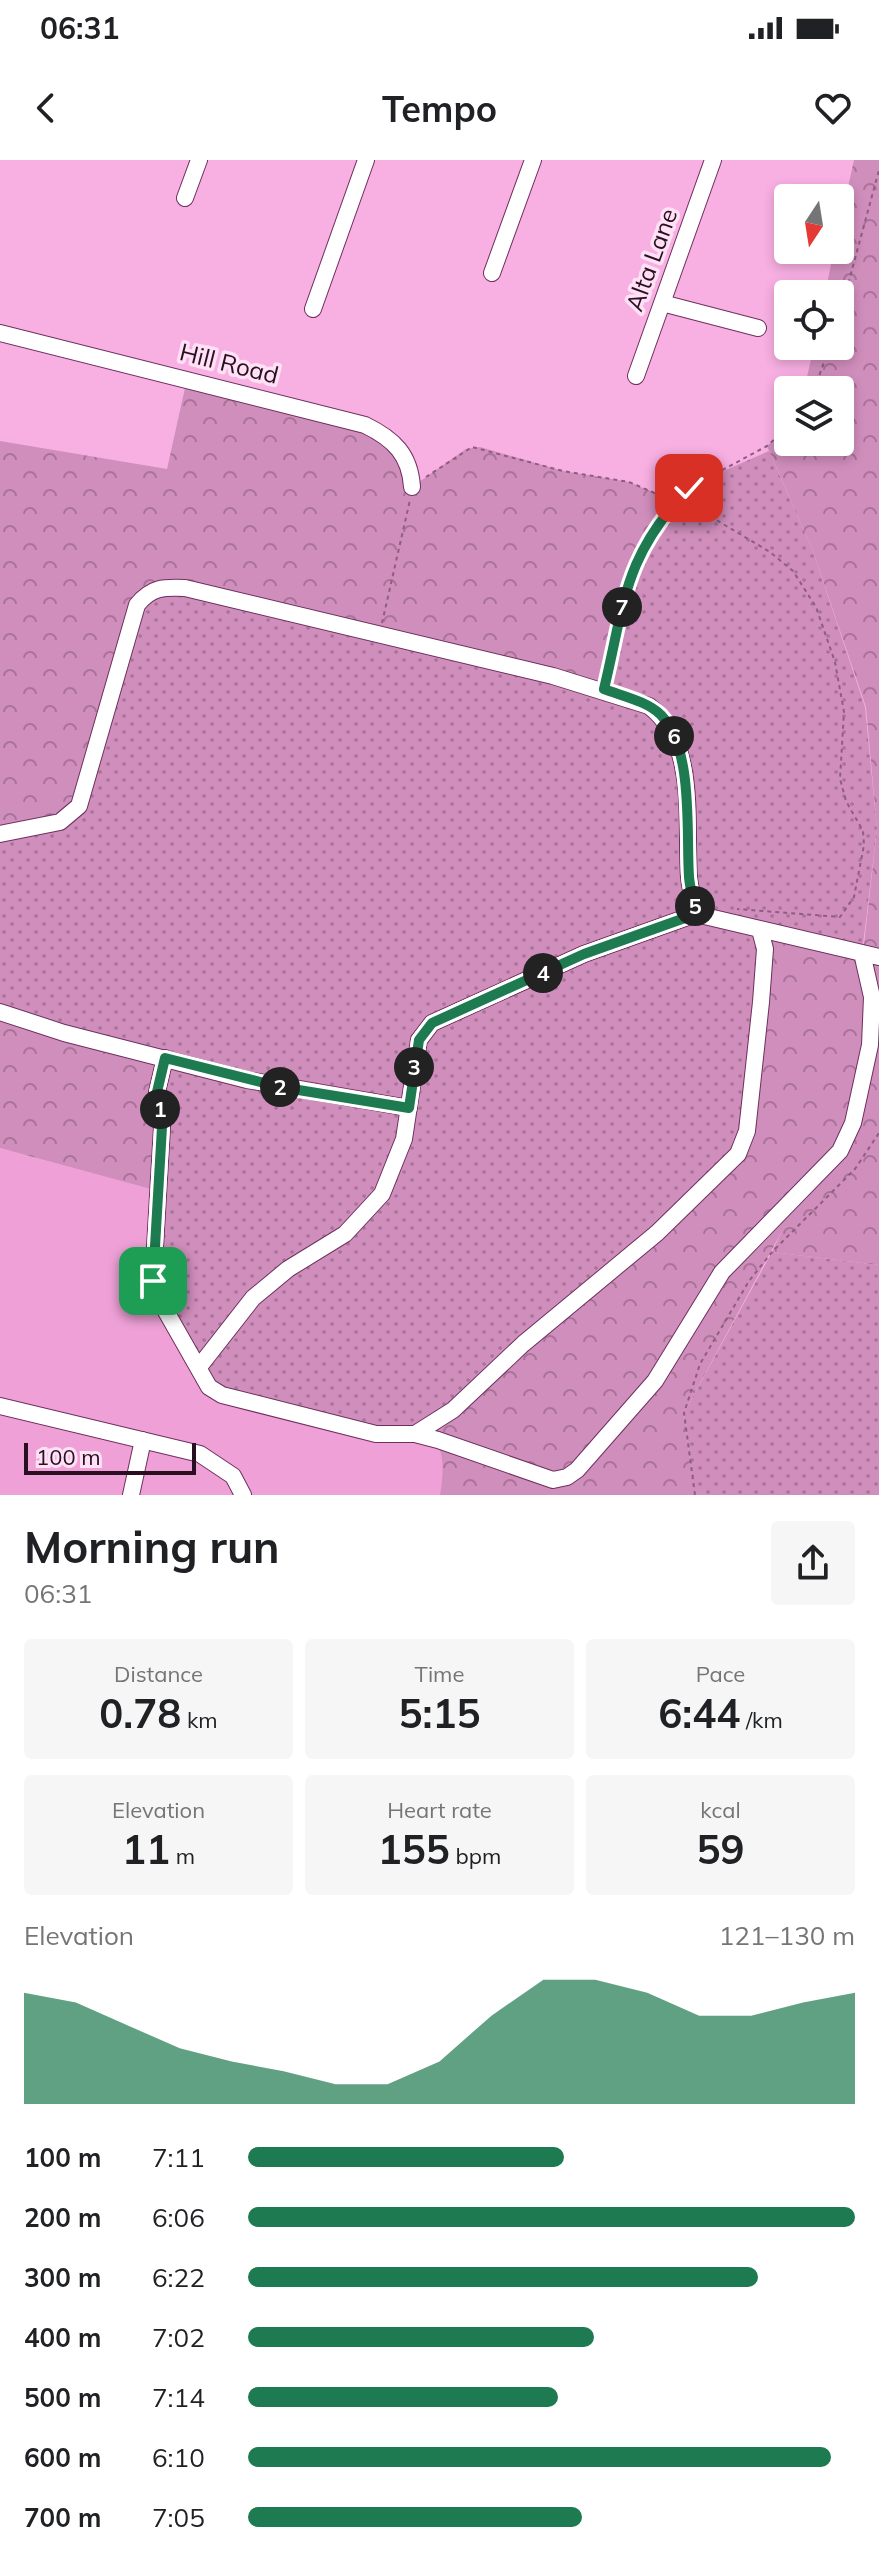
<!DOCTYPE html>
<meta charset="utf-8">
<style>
body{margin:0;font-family:Mulish,sans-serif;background:#f6f6f6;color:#202124;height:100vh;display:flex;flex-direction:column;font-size:30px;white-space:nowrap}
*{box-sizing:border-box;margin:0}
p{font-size:26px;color:#757577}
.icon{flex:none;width:44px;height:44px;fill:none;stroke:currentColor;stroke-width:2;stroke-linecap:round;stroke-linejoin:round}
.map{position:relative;height:1335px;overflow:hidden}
.panel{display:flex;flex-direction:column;background:#fff;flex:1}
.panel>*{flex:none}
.needle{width:52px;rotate:192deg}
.tools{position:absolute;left:774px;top:24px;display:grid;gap:16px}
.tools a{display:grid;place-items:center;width:80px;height:80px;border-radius:8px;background:#fff;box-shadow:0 4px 12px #0003;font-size:40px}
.scale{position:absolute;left:24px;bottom:20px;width:172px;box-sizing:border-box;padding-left:8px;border:4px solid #290f22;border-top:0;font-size:22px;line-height:28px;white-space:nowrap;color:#290f22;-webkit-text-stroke:6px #ffe0f5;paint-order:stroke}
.pin{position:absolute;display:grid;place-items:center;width:68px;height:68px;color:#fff;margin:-34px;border-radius:16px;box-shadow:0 4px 12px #0006}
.km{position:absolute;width:40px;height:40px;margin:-20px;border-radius:50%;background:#222;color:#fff;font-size:22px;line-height:40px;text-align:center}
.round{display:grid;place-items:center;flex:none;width:84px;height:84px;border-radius:8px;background:#f6f6f6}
.head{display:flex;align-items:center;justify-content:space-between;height:136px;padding:0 24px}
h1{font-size:44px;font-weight:700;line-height:60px}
.stats{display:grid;grid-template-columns:repeat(3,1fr);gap:12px;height:136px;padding:8px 24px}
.stats div{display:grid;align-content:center;border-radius:8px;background:#f6f6f6;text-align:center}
.stats b{font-size:40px;font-weight:700}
.stats small{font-size:22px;font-weight:400}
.stats p{font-size:22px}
.chart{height:224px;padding:16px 24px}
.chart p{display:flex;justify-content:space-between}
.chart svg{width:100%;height:144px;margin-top:8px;fill:#1e7a50;opacity:.7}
ul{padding:0 24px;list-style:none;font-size:26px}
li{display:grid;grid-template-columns:128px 96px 1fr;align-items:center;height:60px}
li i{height:20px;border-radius:10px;background:#1e7a50}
.status{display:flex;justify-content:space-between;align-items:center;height:56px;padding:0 40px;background:#fff;direction:ltr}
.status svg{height:22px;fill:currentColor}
header{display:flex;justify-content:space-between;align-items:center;height:104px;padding:0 24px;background:#fff;font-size:36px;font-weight:700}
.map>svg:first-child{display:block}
</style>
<div class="status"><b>06:31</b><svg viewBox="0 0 49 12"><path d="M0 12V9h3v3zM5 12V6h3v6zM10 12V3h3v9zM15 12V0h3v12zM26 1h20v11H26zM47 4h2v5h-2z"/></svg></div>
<header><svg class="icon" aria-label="back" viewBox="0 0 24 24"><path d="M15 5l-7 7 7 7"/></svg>Tempo<svg class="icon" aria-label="heart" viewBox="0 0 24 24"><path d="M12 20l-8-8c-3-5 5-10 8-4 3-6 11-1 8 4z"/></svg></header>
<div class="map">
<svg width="879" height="1335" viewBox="0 0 879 1335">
<defs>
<pattern id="grass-dots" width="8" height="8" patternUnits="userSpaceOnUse" patternTransform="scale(2)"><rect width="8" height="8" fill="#d08ebc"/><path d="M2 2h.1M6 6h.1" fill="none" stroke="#a97298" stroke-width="1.8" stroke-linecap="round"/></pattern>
<pattern id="forest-crowns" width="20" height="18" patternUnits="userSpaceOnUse" patternTransform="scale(2)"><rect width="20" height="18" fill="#d08ebc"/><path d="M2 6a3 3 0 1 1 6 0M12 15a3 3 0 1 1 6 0" fill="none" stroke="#a97298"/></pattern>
</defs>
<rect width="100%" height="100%" fill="#f8afe2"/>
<path fill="#efa1d7" d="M0,988L158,1031L448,1283L440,1335H0Z"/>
<path fill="url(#grass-dots)" d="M769,291L813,391L865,547L877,669L862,793L738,994L415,1274L222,1235L159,1139L161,977L0,852V674L113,521L150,431L612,499L627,423L650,376L676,342L698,322Z
M772,1092L879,1105V1335H705L694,1331L684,1253Z"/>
<path fill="url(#forest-crowns)" d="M854,0H879V1105L772,1092L783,1069L684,1253L694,1330L705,1335H440C444,1310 446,1288 427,1270L738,994L760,770L863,793L877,669L866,547L813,391L767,286L788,267V282H840V230H804L814,186H840V134H825L834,90H840V63Z
M187,219L391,280L412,327L466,289L480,287L563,311L629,322L676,342L633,405L604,529L276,449L150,431L68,657L0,674V281L167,309Z
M0,852L165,898L158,1031L0,988Z"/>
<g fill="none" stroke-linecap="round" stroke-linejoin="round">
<defs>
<path id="minor" d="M185,38L199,0
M492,113L533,0
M662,143L758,168
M313,149L366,0
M0,173L365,265C394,279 410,295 412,327
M636,216L713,0
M0,674L60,662L79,646L137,445C151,427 164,427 185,428L553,516L649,546C698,583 685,663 689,717C690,729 694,741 696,754
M0,852L64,873L247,920L409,948
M165,898L157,932L162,967L153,1121L159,1139L209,1227L222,1235L376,1274H415L438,1280L553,1320L567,1317L577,1310L655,1221L722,1112L840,991L853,963L870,885L872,837L862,793
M199,1207L253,1138L288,1109L345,1074L382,1034L404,979L419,880L432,863L584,794L696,754L879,797
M0,1246L200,1294L233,1316L243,1335
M415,1274L453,1250L523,1184L657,1073L738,994L747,971L761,842L765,789L760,770
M131,1335L143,1280"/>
</defs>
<use href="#minor" stroke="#6e305e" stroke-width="18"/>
<path stroke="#8e5d80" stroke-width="2" stroke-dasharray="4 4" stroke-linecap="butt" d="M840,154L879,10
M814,230L830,186
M426,317L472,287L563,311L629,322L713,358L770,392L793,411L816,447L835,502L844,552L840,619L846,641L863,671L864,685L854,737L840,757L737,749
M382,463L410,340
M607,517L627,423L650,376L689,328L767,286L788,267
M695,1335L684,1253L700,1204L749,1121L772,1092L855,1009L879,973"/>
<use href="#minor" stroke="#fff" stroke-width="16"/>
</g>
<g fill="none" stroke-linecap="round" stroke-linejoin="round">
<defs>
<path id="route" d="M153,1121L162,967L157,932L165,898L280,927L409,948L419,880L432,863L584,794L696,754C694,742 690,729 689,717C686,672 694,590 661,555C647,541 622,536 604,529C625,442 623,397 689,328"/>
</defs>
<use href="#route" stroke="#fff" stroke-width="16"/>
<use href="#route" stroke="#1e7a50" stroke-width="10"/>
</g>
<g text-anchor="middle" stroke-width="7" stroke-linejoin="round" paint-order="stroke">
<g font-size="24" fill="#290f22" stroke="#ffe0f5">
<text transform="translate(652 100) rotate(-70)" y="8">Alta Lane</text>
<text transform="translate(229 204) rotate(14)" y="8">Hill Road</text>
</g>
</g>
</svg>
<div class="tools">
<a><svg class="needle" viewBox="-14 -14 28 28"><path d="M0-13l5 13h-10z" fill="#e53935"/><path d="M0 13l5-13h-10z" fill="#757577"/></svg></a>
<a><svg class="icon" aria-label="locate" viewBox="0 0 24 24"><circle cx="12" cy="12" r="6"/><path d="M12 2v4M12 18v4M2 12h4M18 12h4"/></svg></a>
<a><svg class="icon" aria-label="layers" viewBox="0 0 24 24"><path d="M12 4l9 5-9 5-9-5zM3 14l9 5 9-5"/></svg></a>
</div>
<div class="scale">100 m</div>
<div class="pin" style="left:153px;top:1121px;background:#1e9e55"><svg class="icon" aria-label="arrive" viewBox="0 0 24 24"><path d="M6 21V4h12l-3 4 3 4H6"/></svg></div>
<div class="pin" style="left:689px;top:328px;background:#d93025"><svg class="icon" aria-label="check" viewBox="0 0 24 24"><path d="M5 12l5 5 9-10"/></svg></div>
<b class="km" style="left:160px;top:949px">1</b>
<b class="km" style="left:280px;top:927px">2</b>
<b class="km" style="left:414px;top:907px">3</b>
<b class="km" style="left:543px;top:813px">4</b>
<b class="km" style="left:695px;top:746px">5</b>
<b class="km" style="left:674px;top:576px">6</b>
<b class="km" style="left:622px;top:447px">7</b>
</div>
<section class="panel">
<div class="head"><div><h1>Morning run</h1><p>06:31</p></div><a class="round"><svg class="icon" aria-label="share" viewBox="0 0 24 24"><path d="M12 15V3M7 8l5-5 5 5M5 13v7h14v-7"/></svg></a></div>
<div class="stats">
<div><p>Distance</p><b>0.78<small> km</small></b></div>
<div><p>Time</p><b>5:15</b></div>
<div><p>Pace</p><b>6:44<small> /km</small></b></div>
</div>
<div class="stats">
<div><p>Elevation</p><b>11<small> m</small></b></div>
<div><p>Heart rate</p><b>155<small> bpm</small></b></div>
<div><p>kcal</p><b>59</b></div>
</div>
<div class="chart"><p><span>Elevation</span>121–130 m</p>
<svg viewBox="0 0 160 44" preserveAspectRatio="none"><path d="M0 44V10L10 13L20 20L30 27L40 31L50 34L60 38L70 38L80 31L90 17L100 6L110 6L120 10L130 17L140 17L150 13L160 10V44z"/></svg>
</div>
<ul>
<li><b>100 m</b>7:11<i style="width:52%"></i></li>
<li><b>200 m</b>6:06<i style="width:100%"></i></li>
<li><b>300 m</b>6:22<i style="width:84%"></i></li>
<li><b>400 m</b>7:02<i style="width:57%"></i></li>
<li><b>500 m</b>7:14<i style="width:51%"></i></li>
<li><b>600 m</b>6:10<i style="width:96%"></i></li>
<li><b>700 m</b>7:05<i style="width:55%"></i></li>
</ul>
</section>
